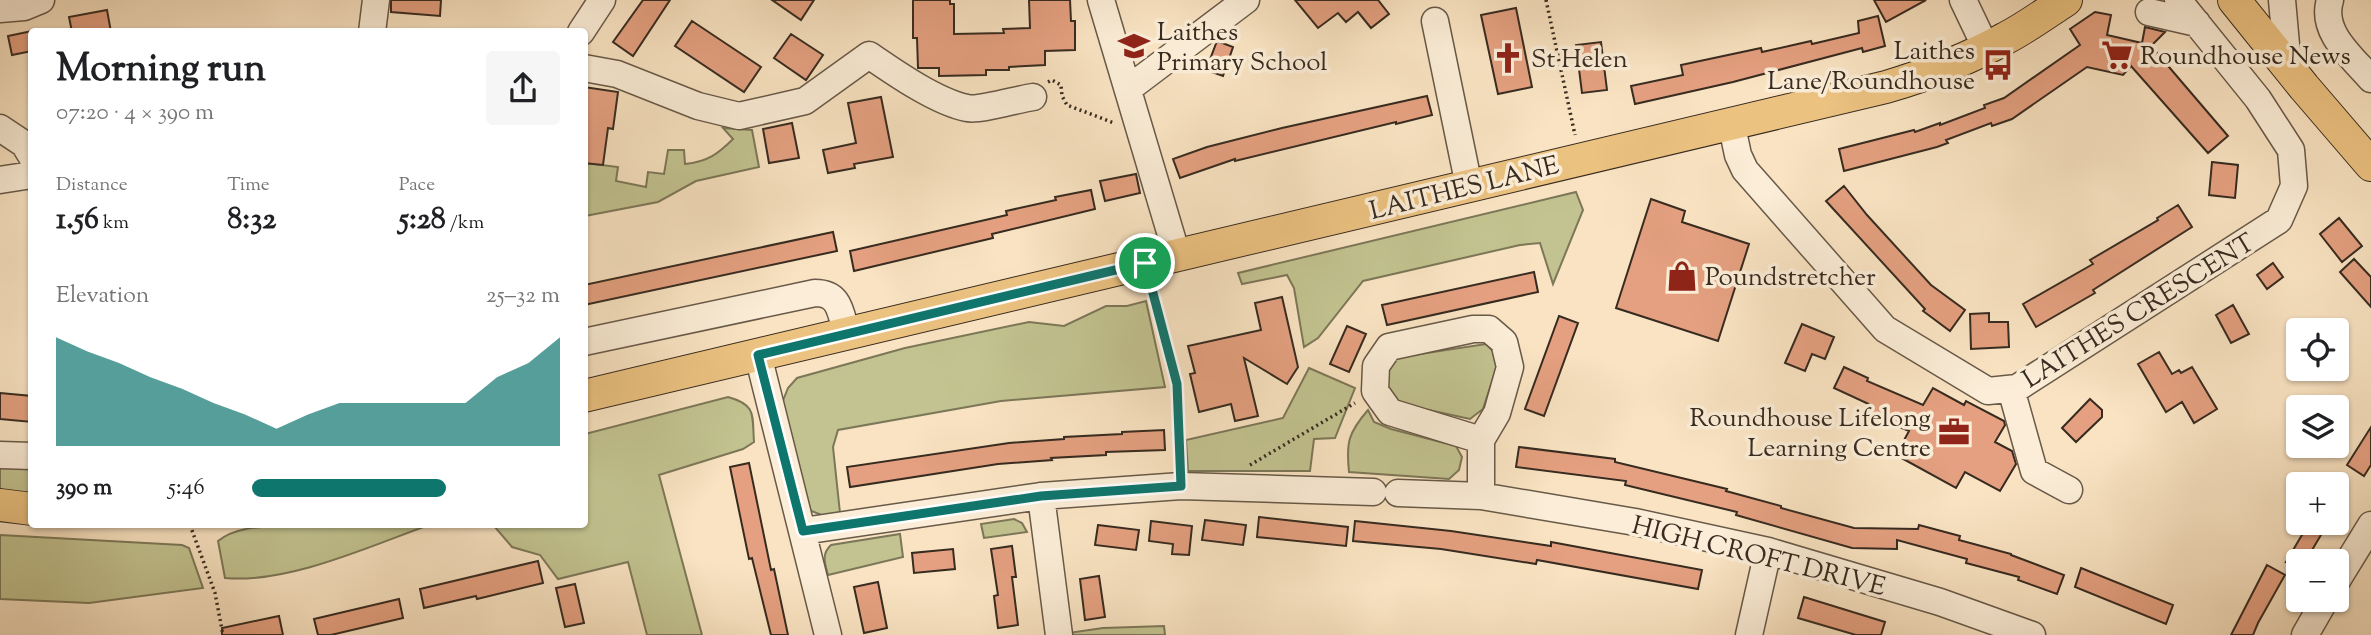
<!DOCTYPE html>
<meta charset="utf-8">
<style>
body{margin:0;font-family:"Sorts Mill Goudy",serif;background:#f6f6f6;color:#202124;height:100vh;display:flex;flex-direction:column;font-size:26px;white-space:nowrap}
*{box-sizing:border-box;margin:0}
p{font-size:23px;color:#757577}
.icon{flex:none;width:38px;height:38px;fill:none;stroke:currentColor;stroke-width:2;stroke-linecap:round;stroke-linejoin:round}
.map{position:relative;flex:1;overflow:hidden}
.drawer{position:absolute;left:28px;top:28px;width:560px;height:500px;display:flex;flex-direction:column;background:#fff;border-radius:7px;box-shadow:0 2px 5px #0004}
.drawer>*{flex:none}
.buttons{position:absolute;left:2286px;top:318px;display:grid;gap:14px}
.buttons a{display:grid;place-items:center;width:63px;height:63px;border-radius:7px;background:#fff;box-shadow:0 2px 5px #0004;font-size:35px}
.pin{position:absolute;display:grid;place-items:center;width:60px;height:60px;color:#fff;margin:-30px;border:4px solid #fff;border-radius:50%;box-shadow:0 2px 7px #0007}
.round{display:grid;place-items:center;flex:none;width:74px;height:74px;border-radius:7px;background:#f6f6f6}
.overview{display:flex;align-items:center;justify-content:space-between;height:119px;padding:0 28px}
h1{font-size:38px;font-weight:700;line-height:52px}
.figures{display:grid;grid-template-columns:repeat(3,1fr);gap:10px;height:119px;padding:7px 28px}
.figures div{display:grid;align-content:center}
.figures b{font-size:30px;font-weight:700}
.figures small{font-size:19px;font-weight:400}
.figures p{font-size:19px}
.chart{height:196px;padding:14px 28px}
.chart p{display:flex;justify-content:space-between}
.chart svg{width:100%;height:126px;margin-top:7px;fill:#0f766e;opacity:.7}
ul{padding:0 28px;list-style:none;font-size:23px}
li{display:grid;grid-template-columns:112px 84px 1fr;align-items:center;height:52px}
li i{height:18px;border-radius:9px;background:#0f766e}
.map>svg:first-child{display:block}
</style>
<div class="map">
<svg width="2371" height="635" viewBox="0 0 2371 635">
<rect width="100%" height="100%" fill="#f9e3c2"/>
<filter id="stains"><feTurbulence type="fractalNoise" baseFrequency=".00286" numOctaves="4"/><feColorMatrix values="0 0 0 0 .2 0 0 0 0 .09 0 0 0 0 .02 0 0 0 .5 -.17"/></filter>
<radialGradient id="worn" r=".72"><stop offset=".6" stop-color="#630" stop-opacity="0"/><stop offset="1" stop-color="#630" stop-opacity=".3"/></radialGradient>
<path fill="#c2c390" stroke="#7c7758" stroke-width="2" d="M723,128L752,130L759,167L696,181L658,202L585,216V163L618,167L616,181L646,187L648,172L664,174L668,150H684L685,164C707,162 718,154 733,139Z
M1576,192L1583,210L1553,284L1540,243L1520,245L1363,281L1318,338L1304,347L1294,288L1287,275L1242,284L1238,273Z
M1146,301L1165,387L1001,401L838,430L833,447L840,513L824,516L809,510L782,403L788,388L797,378L905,348L1029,322L1064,326L1106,306H1127Z
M1486,344L1496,354L1497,366L1483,409L1470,419L1401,404L1387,393L1389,364L1400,357Z
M1309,368L1355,388L1335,438L1314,439L1310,471H1188L1186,440L1283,418Z
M728,397C757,405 752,415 754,442L743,449L659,475L702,635H647L628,562L558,579L540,555L512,547L495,527L490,525H584L585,434Z
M1368,410L1374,422L1391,429L1456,446L1462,457L1459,470L1449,479L1349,472C1346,443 1348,433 1368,410Z
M0,467L31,468V494L0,490Z
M1014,519L1022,523L1027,532L984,538L981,524Z
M300,525H429C370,546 288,584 225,578L218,541C240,523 273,528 300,525Z
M900,534L903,557L828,575C825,564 821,554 831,545Z
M0,535L182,545L189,548L203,588L89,603L0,599Z
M1164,626L1165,635H1068V633L1103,628Z"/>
<path fill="#e4a080" stroke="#372b20" stroke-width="2" d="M391,0H441L440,16L391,12Z
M643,0H670L633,56L613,42Z
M772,0H814L801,20Z
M913,0H950V4H954V34L1004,33L1003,29L1030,28L1029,0H1070L1071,21H1075V50L1045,51V65L1009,67V70H986V75L939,76V68H918L917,38H913Z
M1295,0H1378L1389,14L1371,28L1358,12L1346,22L1338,13L1318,28Z
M1874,0H1926L1886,22Z
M1516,8L1532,87L1498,94L1481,15Z
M107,10L111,32H72L69,17Z
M2095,12L2111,15L2107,35L2142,43L2145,27L2165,32L2151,46L2228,136L2208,153L2131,66L2123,75L2087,67L2012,119L1992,126L1991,123L1946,140L1948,143L1937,147L1844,171L1839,149L1914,130L1915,132L1940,123V125L1985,108L1984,105L2004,98L2080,45L2070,29Z
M1878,16L1885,46L1863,52L1862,48L1733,82L1635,104L1631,86L1683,75L1681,65L1761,48L1762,52L1811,41L1812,44L1859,33L1858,21Z
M692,21L761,67L744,92L675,46Z
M32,31V51L12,55L8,36Z
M791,34L823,55L806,80L774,58Z
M1217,41L1233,47L1223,76L1206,70Z
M1601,42L1607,90L1582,93L1576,45Z
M584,87L618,92L613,129L608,128L603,165L584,163Z
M1427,96L1432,115L1396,124V122L1235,161V159L1180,178L1173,159L1207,147L1282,128Z
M881,97L893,157L854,164L855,168L828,173L823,150L856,143L848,103Z
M792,123L799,158L769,163L763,129Z
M2212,162L2238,165L2235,198L2209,195Z
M1136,174L1140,193L1105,201L1100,181Z
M1844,186L1867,215L1931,285L1965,310L1950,331L1923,311L1925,309L1826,201Z
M1091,190L1095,209L992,234L993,238L854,271L850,251L1007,215L1006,211L1056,200L1055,197Z
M1651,199L1685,211L1682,222L1749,244L1718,341L1616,308Z
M2178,205L2192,227L2093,290L2095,293L2036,327L2023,304L2093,264L2090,260L2158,220L2157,218Z
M2339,218L2362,246L2342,262L2320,234Z
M833,232L837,251L584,305V285Z
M2354,259L2371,277V307L2340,272Z
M2273,263L2283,277L2267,289L2257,275Z
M1534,272L1538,292L1387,325L1382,305Z
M1282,297L1298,367L1287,384L1244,358L1258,416L1235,421L1231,404L1199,412L1190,374L1195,373L1188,346L1261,330L1255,303Z
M2233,305L2249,334L2231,343L2216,315Z
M1989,313V322H2008L2009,347L1971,349L1970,314Z
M1559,316L1578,323L1544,416L1525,409Z
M1802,324L1834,337L1825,359L1812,354L1805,371L1785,363Z
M1347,326L1366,334L1349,372L1330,364Z
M2159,352L2172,374L2179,370L2181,373L2192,367L2217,409L2194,423L2182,402L2166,412L2138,364Z
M1844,367L1868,378L1867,381L1923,405L1933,388L1964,405L1966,401L2004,421L2005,425L1995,442L2012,451L2016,464L2000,491L1965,472L1956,488L1896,455L1909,431L1869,414L1873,406L1834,388Z
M0,393L32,396V422L0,419Z
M2090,399L2102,410V417L2076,442L2062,428Z
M2371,427V465L2364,476L2347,465Z
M1164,430L1165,450L1106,452V455L1051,458L1052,460L998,464L850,487L847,467L1009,443L1064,439V437L1122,434V432Z
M1519,447L1615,459V462L1727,489L1726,491L1781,506V508L1854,528L1918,529L1919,525L1960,536L1959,540L2011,554V555L2064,575L2057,594L2018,580L2019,577L1966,563L1967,559L1897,540V549L1852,548L1736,515L1737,512L1625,485L1626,481L1516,467Z
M749,463L771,570L774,569L788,635H771L752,558L749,559L730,467Z
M1259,517L1348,527L1346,546L1257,537Z
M1205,520L1246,525L1243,545L1202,540Z
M1151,521L1192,526L1189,555L1172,554L1173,544L1149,541Z
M1355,521L1451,531L1551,546V542L1702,570L1698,589L1537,560L1536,564L1441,549L1353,541Z
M2309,523H2328L2305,562H2286Z
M1098,525L1139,530L1136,550L1095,545Z
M1012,546L1016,577H1012L1018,625L998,628L994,596L998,595L991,549Z
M953,549L955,569L914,573L912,553Z
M538,561L543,583L477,599L476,596L424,608L420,589Z
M2267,565L2285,575L2258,623L2253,635H2231Z
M2081,568L2173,605L2166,624L2075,587Z
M1099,576L1105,617L1085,620L1080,579Z
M878,582L887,628L864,633L854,587Z
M575,584L584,623L565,627L556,588Z
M1804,597L1885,622L1881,635H1856L1798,618Z
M399,599L403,618L331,635H318L314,619Z
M279,616L283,635H222V628Z"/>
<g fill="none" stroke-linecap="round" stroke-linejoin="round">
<defs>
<path id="minor" d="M1101,0L1177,255
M1963,0L1986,48
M2282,0L2288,67
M2330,0C2320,32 2352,57 2371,79
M0,9L24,7L41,0
M2149,12L2197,23
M1435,21L1469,186
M372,32L376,0
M581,32L602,0
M584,68L617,74L698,106L739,116L805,101L869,55C895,73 937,102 967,108C979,111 1018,99 1033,97
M1128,89L1246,0
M1731,122L1738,155L1745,170L1885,329L1988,391L2017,388L2279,220L2294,186L2291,150L2258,99L2178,0
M0,128L24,144L32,157
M0,180L32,175
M584,342L815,293C841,293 840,313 847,334
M758,355L828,635
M2011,389L2034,471L2069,490
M1481,440L1390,412L1375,391L1376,366L1389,347L1473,329H1489L1504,342L1510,367L1497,413L1481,440V496
M0,455L32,456
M1398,493L1481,496L1635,522L1768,551L1940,602L2032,635
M1041,496L1059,635
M803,531L1041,496L1181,486L1373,492
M2336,582L2371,525
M1749,635L1768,551
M2305,635L2325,600"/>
<path id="major" d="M2234,0L2304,87L2371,165
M584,396L1886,87C1927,75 1968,59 2006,38C2027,27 2046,13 2066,0
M0,505L32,509"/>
</defs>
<use href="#minor" stroke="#685948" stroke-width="29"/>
<use href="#major" stroke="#372b20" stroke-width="34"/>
<path stroke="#372b20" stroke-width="3.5" stroke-dasharray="2 3.5" stroke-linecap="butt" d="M1546,0L1575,135
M1048,82L1052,80L1061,85L1062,96L1067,105L1114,123
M1151,285L1177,384L1180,463
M1250,465L1355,403
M190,525L215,593L223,635"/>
<use href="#minor" stroke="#fbedd7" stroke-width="26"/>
<use href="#major" stroke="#ecc281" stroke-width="32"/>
</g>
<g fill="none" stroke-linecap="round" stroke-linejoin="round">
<defs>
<path id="route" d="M1145,263L1177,384L1181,486L1041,496L803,531L758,355Z"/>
</defs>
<use href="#route" stroke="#fff" stroke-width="14"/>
<use href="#route" stroke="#0f766e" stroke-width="9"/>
</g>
<defs>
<symbol id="school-bare" viewBox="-9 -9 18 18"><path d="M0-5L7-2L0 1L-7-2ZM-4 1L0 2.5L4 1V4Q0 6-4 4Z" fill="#8f2418" stroke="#fbedd7" stroke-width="2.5" paint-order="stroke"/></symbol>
<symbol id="supermarket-bare" viewBox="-9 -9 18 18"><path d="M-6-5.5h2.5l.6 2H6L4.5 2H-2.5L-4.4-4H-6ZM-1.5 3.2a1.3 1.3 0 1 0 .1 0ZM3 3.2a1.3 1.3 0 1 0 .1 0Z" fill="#8f2418" stroke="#fbedd7" stroke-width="2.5" paint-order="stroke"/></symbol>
<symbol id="church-bare" viewBox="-9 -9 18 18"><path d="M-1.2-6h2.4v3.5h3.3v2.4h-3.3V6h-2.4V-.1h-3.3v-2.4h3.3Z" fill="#8f2418" stroke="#fbedd7" stroke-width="2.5" paint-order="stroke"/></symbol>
<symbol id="bus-bare" viewBox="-9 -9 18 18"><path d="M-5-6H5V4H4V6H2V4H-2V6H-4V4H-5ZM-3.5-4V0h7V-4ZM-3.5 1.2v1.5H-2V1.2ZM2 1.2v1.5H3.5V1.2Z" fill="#8f2418" stroke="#fbedd7" stroke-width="2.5" paint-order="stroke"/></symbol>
<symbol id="shop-bare" viewBox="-9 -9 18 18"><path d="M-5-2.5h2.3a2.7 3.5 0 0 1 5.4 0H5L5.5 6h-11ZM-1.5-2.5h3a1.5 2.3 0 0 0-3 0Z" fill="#8f2418" stroke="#fbedd7" stroke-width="2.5" paint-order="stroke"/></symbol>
<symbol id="office-bare" viewBox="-9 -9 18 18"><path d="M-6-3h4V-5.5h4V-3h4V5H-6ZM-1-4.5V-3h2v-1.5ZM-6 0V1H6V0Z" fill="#8f2418" stroke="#fbedd7" stroke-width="2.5" paint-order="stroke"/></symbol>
</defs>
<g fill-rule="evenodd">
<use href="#school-bare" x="1112" y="24" width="44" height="44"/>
<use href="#supermarket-bare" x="2095" y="33" width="44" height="44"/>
<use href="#church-bare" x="1486" y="36" width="44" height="44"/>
<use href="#bus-bare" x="1976" y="43" width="44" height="44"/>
<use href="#shop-bare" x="1660" y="254" width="44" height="44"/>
<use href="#office-bare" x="1932" y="410" width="44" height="44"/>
</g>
<g text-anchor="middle" stroke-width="7" stroke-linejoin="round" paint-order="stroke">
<g font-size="26" fill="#372b20" stroke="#fbedd7" text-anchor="start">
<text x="1157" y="40">Laithes<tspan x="1157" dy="30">Primary School</tspan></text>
<text x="1975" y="59" text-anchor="end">Laithes<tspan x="1975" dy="30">Lane/Roundhouse</tspan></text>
<text x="2140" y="64">Roundhouse News</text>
<text x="1531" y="67">St Helen</text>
<text x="1705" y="285">Poundstretcher</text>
<text x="1931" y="426" text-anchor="end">Roundhouse Lifelong<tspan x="1931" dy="30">Learning Centre</tspan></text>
</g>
<g font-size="26" fill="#372b20" stroke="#fbedd7">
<text transform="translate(1464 187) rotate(-14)" y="9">LAITHES LANE</text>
<text transform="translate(2138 310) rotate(-32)" y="9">LAITHES CRESCENT</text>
<text transform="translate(1759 555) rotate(14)" y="9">HIGH CROFT DRIVE</text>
</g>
</g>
<rect width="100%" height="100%" filter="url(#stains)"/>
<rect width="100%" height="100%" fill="url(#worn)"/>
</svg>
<div class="buttons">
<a><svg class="icon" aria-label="locate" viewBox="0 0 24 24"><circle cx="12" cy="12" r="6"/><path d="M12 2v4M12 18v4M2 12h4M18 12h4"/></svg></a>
<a><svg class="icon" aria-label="layers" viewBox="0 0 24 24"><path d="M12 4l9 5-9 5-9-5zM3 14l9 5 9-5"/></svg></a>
<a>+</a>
<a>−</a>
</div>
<div class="pin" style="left:1145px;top:263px;background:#1e9e55"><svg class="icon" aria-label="arrive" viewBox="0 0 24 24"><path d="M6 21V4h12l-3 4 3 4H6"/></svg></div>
<section class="drawer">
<div class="overview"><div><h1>Morning run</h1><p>07:20 · 4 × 390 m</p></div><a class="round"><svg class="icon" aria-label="share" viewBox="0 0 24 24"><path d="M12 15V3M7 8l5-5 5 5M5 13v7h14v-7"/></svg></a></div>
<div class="figures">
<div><p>Distance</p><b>1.56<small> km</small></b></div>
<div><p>Time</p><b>8:32</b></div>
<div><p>Pace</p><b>5:28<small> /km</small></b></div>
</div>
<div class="chart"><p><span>Elevation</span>25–32 m</p>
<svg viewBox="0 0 160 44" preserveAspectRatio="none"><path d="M0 44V6L10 11L20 15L30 20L40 24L50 29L60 33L70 38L80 33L90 29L100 29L110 29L120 29L130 29L140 20L150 15L160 6V44z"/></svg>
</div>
<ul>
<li><b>390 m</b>5:46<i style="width:63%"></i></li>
</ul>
</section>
</div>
